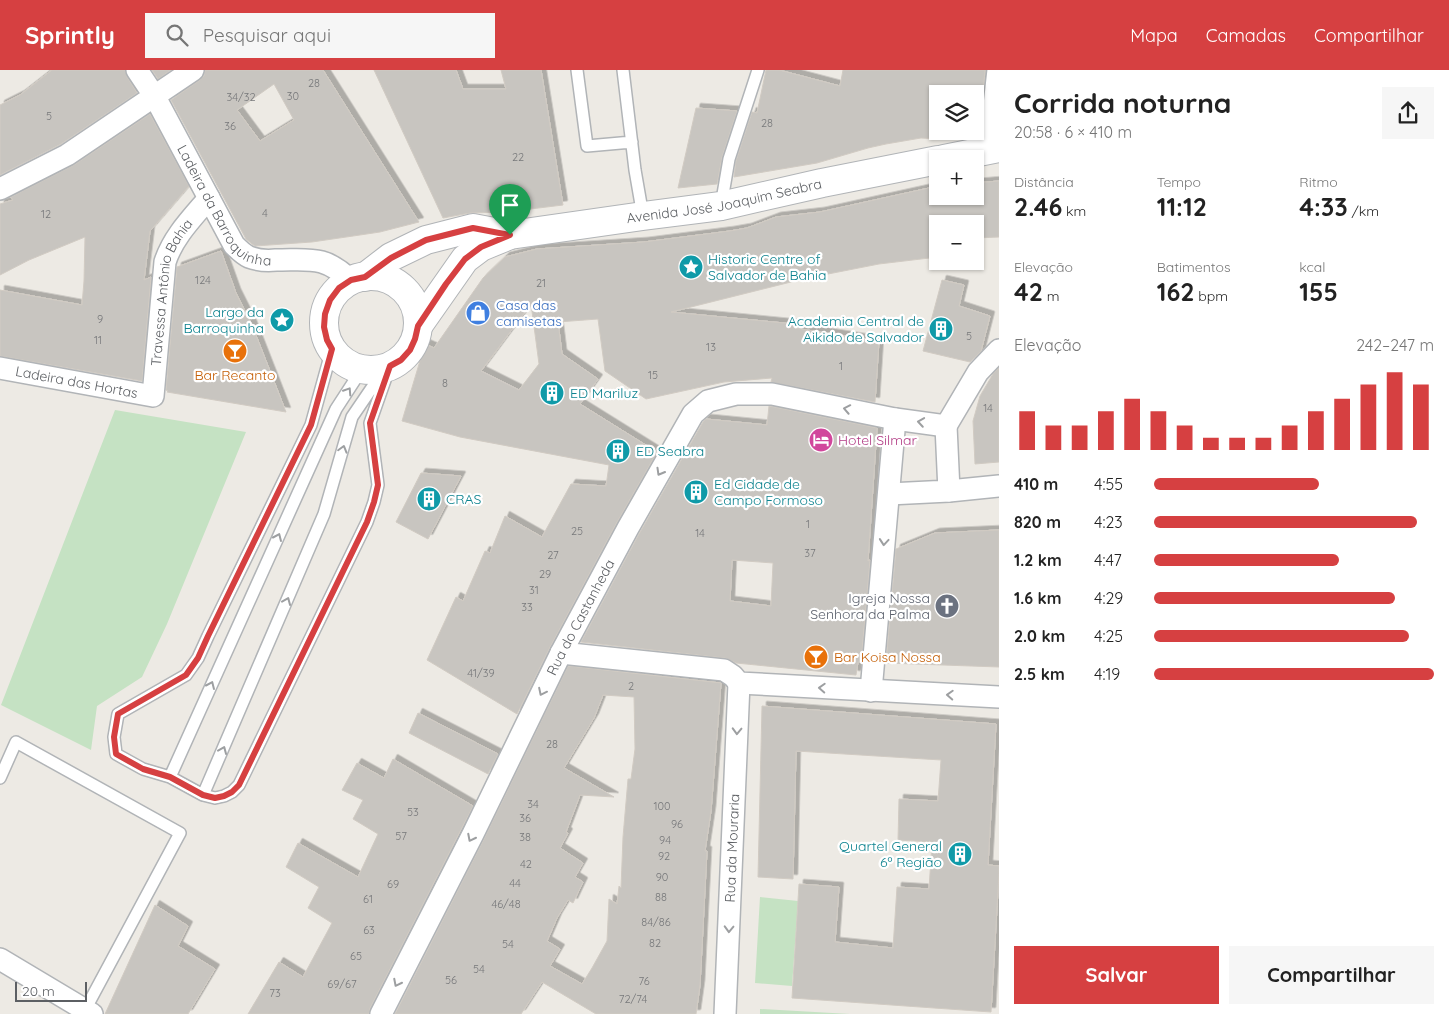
<!DOCTYPE html>
<html lang="pt">
<meta charset="utf-8">
<style>
body{margin:0;font-family:Quicksand,sans-serif;background:#f6f6f6;color:#222;height:100vh;display:flex;flex-direction:column;font-size:19px;white-space:nowrap}
*{box-sizing:border-box;margin:0}
p{font-size:16px;color:#767676}
.icon{flex:none;width:28px;height:28px;fill:none;stroke:currentColor;stroke-width:2;stroke-linecap:round;stroke-linejoin:round}
.map{position:relative;flex:1;overflow:hidden}
.sheet{display:flex;flex-direction:column;background:#fff;width:450px}
.sheet>*{flex:none}
.controls{position:absolute;left:929px;top:15px;display:grid;gap:10px}
.controls a{display:grid;place-items:center;width:55px;height:55px;border-radius:0px;background:#fff;box-shadow:0 1px 4px #0004;font-size:25px}
.scale{position:absolute;left:15px;bottom:12px;width:72px;box-sizing:border-box;padding-left:5px;border:2px solid #5c5f63;border-top:0;font-size:14px;line-height:18px;white-space:nowrap;color:#5c5f63;-webkit-text-stroke:4px #fff;paint-order:stroke}
.pin{position:absolute;display:grid;place-items:center;width:42px;height:42px;color:#fff;margin:-51px -21px;border-radius:50% 50% 50% 0;rotate:-45deg;box-shadow:0 0 5px #0007}
.pin .icon{rotate:45deg}
.round{display:grid;place-items:center;flex:none;width:52px;height:52px;border-radius:0px;background:#f6f6f6}
.overview{display:flex;align-items:center;justify-content:space-between;height:85px;padding:0 15px}
h1{font-size:28px;font-weight:700;line-height:38px}
.stats{display:grid;grid-template-columns:repeat(3,1fr);gap:8px;height:85px;padding:5px 15px}
.stats div{display:grid;align-content:center}
.stats b{font-size:25px;font-weight:700}
.stats small{font-size:14px;font-weight:400}
.stats p{font-size:14px}
.chart{height:140px;padding:10px 15px}
.chart p{display:flex;justify-content:space-between}
.chart svg{width:100%;height:90px;margin-top:5px;stroke:#d64041;stroke-width:6}
.action{display:flex;gap:10px;margin-top:auto;padding:10px 15px}
.action a{flex:1;height:58px;border-radius:0px;background:#d64041;color:#fff;font-size:20px;font-weight:700;line-height:58px;text-align:center}
.action a+a{background:#f6f6f6;color:#222}
ul{padding:0 15px;list-style:none;font-size:16px}
li{display:grid;grid-template-columns:80px 60px 1fr;align-items:center;height:38px}
li i{height:12px;border-radius:6px;background:#d64041}
header{display:flex;align-items:center;gap:30px;box-sizing:border-box;height:70px;padding:0 25px;background:#d64041;color:#fff}
header strong{font-size:24px}
nav{display:flex;gap:28px;margin-inline-start:auto;font-size:18px}
.search{width:350px;height:45px;background:#f6f6f6;display:flex;align-items:center;gap:12px;box-sizing:border-box;padding:0 18px;border-radius:0px;color:#767676;font-size:19px}
main{display:flex;flex:1;min-height:0}
.map>svg:first-child{display:block}
</style>
<header>
<strong>Sprintly</strong>
<div class="search"><svg class="icon" aria-label="search" viewBox="0 0 24 24"><circle cx="10" cy="10" r="6"/><path d="M15 15l6 6"/></svg>Pesquisar aqui</div>
<nav><a>Mapa</a><a>Camadas</a><a>Compartilhar</a></nav>
</header>
<main>
<div class="map">
<svg width="999" height="944" viewBox="0 0 999 944">
<defs>
<filter id="shadow"><feDropShadow dx="4.5" dy="-4.5" stdDeviation="0" flood-color="#0004"/></filter>
</defs>
<rect width="100%" height="100%" fill="#edeae4"/>
<path fill="#c5e2c3" d="M115,340L246,362L167,554L142,607L97,636L91,680L1,635Z
M760,827L798,831L792,916L755,913Z
M760,939L850,944H760Z"/>
<path fill="#c8c5c0" stroke="#d1cbc3" fill-rule="evenodd" filter="url(#shadow)" d="M52,0H125L127,7L137,23L61,74L0,105V35L20,25Z
M152,0H171L158,9Z
M205,0H323L419,152L380,162L360,165L312,172L255,176L252,174L246,169L171,30L200,10L204,6ZM274,14L294,50L260,71L237,40Z
M374,0H456L463,19H506L501,0H541L563,135L506,142L470,143L443,148Z
M766,0H779L840,16L843,0H985L983,24H938V69L921,68L886,74L868,78L817,93L734,107L736,91L752,42L757,43Z
M696,38L737,41L722,87L717,114L678,118Z
M150,44L189,116L150,161L144,210L151,207L142,311L0,286V220L82,235L84,211L85,167L29,190L0,205V134L13,130L11,127L74,95Z
M999,111V167L975,168V154H938V187L879,194L823,205V204L671,242L794,254V258L879,271L875,332L771,312L772,308L724,312L646,329L605,301L598,249L558,252L562,284L598,309L580,334L657,382L617,452L550,577L517,644L427,590L456,527L463,531L485,481L490,483L505,446L542,467L571,414L606,416L609,395L460,367L402,351L425,274L434,278L483,208L505,187L537,179L644,172L730,161L747,158L776,147L820,142L938,116V126H975V113ZM531,234L539,294L519,320L481,301Z
M221,181L236,223L252,255L286,342L167,322L168,321L166,320L177,197Z
M942,210L964,215L959,236L990,246L981,281L970,292L923,281Z
M999,298V392L975,394L973,351L980,326L993,304Z
M769,336L877,358L868,491L870,490L861,592H858L856,605L736,593L725,588L581,572L639,464L703,352L706,349L767,355ZM732,490L773,493L771,536L730,531Z
M421,403L461,406L428,469L396,452Z
M999,460V597L886,593L896,479L935,463Z
M568,596L721,613L711,741L705,781H707L700,915L696,944H596L542,912L521,944H395L484,769ZM603,625L634,627L635,679L631,709H628L623,767L621,818L619,816L617,834L609,829L607,871L592,898L582,914L550,896L560,879L547,871L557,848L568,830L573,833L583,812L575,807L583,793L560,778L568,763L566,762L580,725L614,727L564,698L594,648Z
M762,636L996,654L988,795L999,796V803L991,942L792,928L799,814L839,817L835,872L893,878L897,817L929,819L932,772L898,770L899,729L938,731L941,690L796,681L793,809L758,807Z
M418,643L498,684L488,704L409,663Z
M393,689L473,736L370,938L369,944H248L279,892L303,907L332,853L308,838L319,817L286,797L298,773L358,807L378,764L353,749L363,730L342,720L357,693L384,708Z
M155,835L188,856L178,876L215,899L188,944H105Z"/>
<g fill="none" stroke-linecap="round" stroke-linejoin="round">
<defs>
<path id="service" d="M577,0L587,76L632,72
M623,0L635,100L643,146
M721,136L729,89L758,0
M332,279L311,355L208,566L198,588L186,605L118,644L114,667L116,684L143,699L170,707L203,725L215,728L224,726L232,722L239,715L367,452L374,432L378,415L370,353L390,296
M170,707L336,339L362,299
M0,708L16,672L180,763L85,940
M203,725L324,444L352,347L384,300"/>
<g id="minor">
<path id="s1" d="M137,0L155,27L234,175C238,179 244,185 249,187C257,190 267,191 276,190C310,190 325,185 351,211"/>
<path d="M989,80L998,0"/>
<path d="M0,119L67,85L193,0"/>
<path id="s2" d="M0,298L153,326L165,192C173,167 192,148 209,128"/>
<path d="M946,356L978,302L999,280"/>
<path d="M949,421L999,416"/>
<path d="M889,424L949,421L946,356"/>
<path d="M561,583L724,600L733,606L739,613L999,627"/>
<path d="M871,621L895,349"/>
<path d="M0,889L92,944"/>
<path id="s3" d="M381,944L473,764L561,583L628,458L693,344L708,331L736,324H772L895,349L946,356"/>
<path id="s4" d="M725,944L739,613"/>
</g>
<g id="tertiary">
<path d="M944,89L999,78"/>
<circle cx="371" cy="253" r="47"/>
<path d="M365,207L391,187L426,170L473,158L510,165"/>
<path id="s5" d="M418,256L465,189L481,177L510,165L643,146L721,136L822,113L938,90"/>
</g>
</defs>
<use href="#service" stroke="#b1b4b7" stroke-width="14"/>
<use href="#minor" stroke="#b1b4b7" stroke-width="24"/>
<use href="#tertiary" stroke="#b1b4b7" stroke-width="30"/>
<use href="#service" stroke="#fff" stroke-width="11"/>
<use href="#minor" stroke="#fff" stroke-width="21"/>
<use href="#tertiary" stroke="#fff" stroke-width="28"/>
</g>
<defs><path id="oneway-chevron" d="M-2-3.5L2.5 0L-2 3.5" fill="none" stroke-width="1.6" stroke-linecap="round" stroke-linejoin="round" transform="scale(1.25)"/></defs>
<g stroke="#9d9fa1">
<use href="#oneway-chevron" transform="translate(348 321) rotate(-57)"/>
<use href="#oneway-chevron" transform="translate(847 339) rotate(-169)"/>
<use href="#oneway-chevron" transform="translate(921 352) rotate(-171)"/>
<use href="#oneway-chevron" transform="translate(343 379) rotate(-74)"/>
<use href="#oneway-chevron" transform="translate(660 402) rotate(120)"/>
<use href="#oneway-chevron" transform="translate(278 467) rotate(-66)"/>
<use href="#oneway-chevron" transform="translate(884 472) rotate(95)"/>
<use href="#oneway-chevron" transform="translate(287 531) rotate(-67)"/>
<use href="#oneway-chevron" transform="translate(211 615) rotate(-66)"/>
<use href="#oneway-chevron" transform="translate(822 618) rotate(-177)"/>
<use href="#oneway-chevron" transform="translate(542 622) rotate(116)"/>
<use href="#oneway-chevron" transform="translate(950 625) rotate(-177)"/>
<use href="#oneway-chevron" transform="translate(737 661) rotate(92)"/>
<use href="#oneway-chevron" transform="translate(223 680) rotate(-67)"/>
<use href="#oneway-chevron" transform="translate(471 768) rotate(117)"/>
<use href="#oneway-chevron" transform="translate(729 859) rotate(92)"/>
<use href="#oneway-chevron" transform="translate(397 913) rotate(117)"/>
</g>
<g fill="none" stroke-linecap="round" stroke-linejoin="round">
<defs>
<path id="route" d="M473,158L510,165L481,177L465,189L446,214L418,256L415,269L410,280L401,290L390,296L370,353L378,415L374,432L367,452L239,715L232,722L224,726L215,728L203,725L170,707L143,699L116,684L114,667L118,644L186,605L198,588L208,566L311,355L332,279L327,270L324,257L325,244L330,230L339,218L351,210L365,207L391,188L426,170Z"/>
</defs>
<use href="#route" stroke="#fff" stroke-width="10"/>
<use href="#route" stroke="#d64041" stroke-width="6"/>
</g>
<defs>
<symbol id="sight-disc" viewBox="-11 -11 22 22"><circle r="9.5" fill="#0f9aa8" stroke="#fff"/><path d="M0-6L1.8-2.2L6-1.7L2.9 1.2L3.7 5.4L0 3.3L-3.7 5.4L-2.9 1.2L-6-1.7L-1.8-2.2Z" fill="#fff"/></symbol>
<symbol id="shop-disc" viewBox="-11 -11 22 22"><circle r="9.5" fill="#3f7fe0" stroke="#fff"/><path d="M-5-2.5h2.3a2.7 3.5 0 0 1 5.4 0H5L5.5 6h-11ZM-1.5-2.5h3a1.5 2.3 0 0 0-3 0Z" fill="#fff"/></symbol>
<symbol id="building-disc" viewBox="-11 -11 22 22"><circle r="9.5" fill="#0f9aa8" stroke="#fff"/><path d="M-4-6H4V6H1V3H-1V6H-4ZM-2.5-4.3h1.7v1.8h-1.7ZM.8-4.3h1.7v1.8H.8ZM-2.5-1h1.7V.8h-1.7ZM.8-1h1.7V.8H.8Z" fill="#fff"/></symbol>
<symbol id="bar-disc" viewBox="-11 -11 22 22"><circle r="9.5" fill="#e8710a" stroke="#fff"/><path d="M-6-5H6L.8 .8V4.5H3.5V6h-7V4.5H-.8V.8Z" fill="#fff"/></symbol>
<symbol id="hotel-disc" viewBox="-11 -11 22 22"><circle r="9.5" fill="#d1479c" stroke="#fff"/><path d="M-6-4.5h1.5V1H6V5H4.5V3h-9V5H-6ZM-4 0a1.8 1.8 0 1 1 3.6 0ZM.5 0V-2.5h3Q6-2.5 6 0Z" fill="#fff"/></symbol>
<symbol id="church-disc" viewBox="-11 -11 22 22"><circle r="9.5" fill="#6b7280" stroke="#fff"/><path d="M-1.2-6h2.4v3.5h3.3v2.4h-3.3V6h-2.4V-.1h-3.3v-2.4h3.3Z" fill="#fff"/></symbol>
</defs>
<g fill-rule="evenodd">
<use href="#sight-disc" x="677" y="183" width="28" height="28"/>
<use href="#shop-disc" x="464" y="229" width="28" height="28"/>
<use href="#sight-disc" x="268" y="236" width="28" height="28"/>
<use href="#building-disc" x="927" y="245" width="28" height="28"/>
<use href="#bar-disc" x="221" y="267" width="28" height="28"/>
<use href="#building-disc" x="538" y="309" width="28" height="28"/>
<use href="#hotel-disc" x="807" y="356" width="28" height="28"/>
<use href="#building-disc" x="604" y="367" width="28" height="28"/>
<use href="#building-disc" x="682" y="408" width="28" height="28"/>
<use href="#building-disc" x="415" y="415" width="28" height="28"/>
<use href="#church-disc" x="933" y="522" width="28" height="28"/>
<use href="#bar-disc" x="802" y="573" width="28" height="28"/>
<use href="#building-disc" x="946" y="770" width="28" height="28"/>
</g>
<g text-anchor="middle" stroke-width="4.5" stroke-linejoin="round" paint-order="stroke">
<g font-size="11" fill="#77787a">
<text x="314" y="17">28</text>
<text x="293" y="30">30</text>
<text x="241" y="31">34/32</text>
<text x="49" y="50">5</text>
<text x="767" y="57">28</text>
<text x="230" y="60">36</text>
<text x="518" y="91">22</text>
<text x="265" y="147">4</text>
<text x="46" y="148">12</text>
<text x="203" y="214">124</text>
<text x="541" y="217">21</text>
<text x="100" y="253">9</text>
<text x="969" y="270">5</text>
<text x="98" y="274">11</text>
<text x="711" y="281">13</text>
<text x="841" y="300">1</text>
<text x="653" y="309">15</text>
<text x="445" y="317">8</text>
<text x="988" y="342">14</text>
<text x="808" y="458">1</text>
<text x="577" y="465">25</text>
<text x="700" y="467">14</text>
<text x="810" y="487">37</text>
<text x="553" y="489">27</text>
<text x="545" y="508">29</text>
<text x="534" y="524">31</text>
<text x="527" y="541">33</text>
<text x="481" y="607">41/39</text>
<text x="631" y="620">2</text>
<text x="552" y="678">28</text>
<text x="533" y="738">34</text>
<text x="662" y="740">100</text>
<text x="413" y="746">53</text>
<text x="525" y="752">36</text>
<text x="677" y="758">96</text>
<text x="401" y="770">57</text>
<text x="525" y="771">38</text>
<text x="665" y="774">94</text>
<text x="664" y="790">92</text>
<text x="526" y="798">42</text>
<text x="662" y="811">90</text>
<text x="515" y="817">44</text>
<text x="393" y="818">69</text>
<text x="661" y="831">88</text>
<text x="368" y="833">61</text>
<text x="506" y="838">46/48</text>
<text x="656" y="856">84/86</text>
<text x="369" y="864">63</text>
<text x="655" y="877">82</text>
<text x="508" y="878">54</text>
<text x="356" y="890">65</text>
<text x="479" y="903">54</text>
<text x="451" y="914">56</text>
<text x="644" y="915">76</text>
<text x="342" y="918">69/67</text>
<text x="275" y="927">73</text>
<text x="633" y="933">72/74</text>
</g>
<g font-size="14" fill="#5c5f63" stroke="#fff">
<text dy="5" stroke="none"><textPath href="#s1" startOffset="165">Ladeira da Barroquinha</textPath></text>
<text dy="5" stroke="none"><textPath href="#s5" startOffset="350">Avenida José Joaquim Seabra</textPath></text>
<text dy="5" stroke="none"><textPath href="#s2" startOffset="262">Travessa Antônio Bahia</textPath></text>
<text dy="5" stroke="none"><textPath href="#s2" startOffset="78">Ladeira das Hortas</textPath></text>
<text dy="5" stroke="none"><textPath href="#s3" startOffset="444">Rua do Castanheda</textPath></text>
<text dy="5" stroke="none"><textPath href="#s4" startOffset="166">Rua da Mouraria</textPath></text>
</g>
<g font-size="14" fill="#0d838f" stroke="#fff" text-anchor="start">
<text x="708" y="194">Historic Centre of<tspan x="708" dy="16">Salvador de Bahia</tspan></text>
<text x="264" y="247" text-anchor="end">Largo da<tspan x="264" dy="16">Barroquinha</tspan></text>
<text x="924" y="256" text-anchor="end">Academia Central de<tspan x="924" dy="16">Aikido de Salvador</tspan></text>
<text x="570" y="328">ED Mariluz</text>
<text x="636" y="386">ED Seabra</text>
<text x="714" y="419">Ed Cidade de<tspan x="714" dy="16">Campo Formoso</tspan></text>
<text x="446" y="434">CRAS</text>
<text x="942" y="781" text-anchor="end">Quartel General<tspan x="942" dy="16">6º Região</tspan></text>
</g>
<g font-size="14" fill="#366cbe" stroke="#fff" text-anchor="start">
<text x="496" y="240">Casa das<tspan x="496" dy="16">camisetas</tspan></text>
</g>
<g font-size="14" fill="#c56008" stroke="#fff">
<text x="235" y="310">Bar Recanto</text>
<text x="834" y="592" text-anchor="start">Bar Koisa Nossa</text>
</g>
<g font-size="14" fill="#b23c85" stroke="#fff" text-anchor="start">
<text x="838" y="375">Hotel Silmar</text>
</g>
<g font-size="14" fill="#5b616d" stroke="#fff" text-anchor="end">
<text x="930" y="533">Igreja Nossa<tspan x="930" dy="16">Senhora da Palma</tspan></text>
</g>
</g>
</svg>
<div class="controls">
<a><svg class="icon" aria-label="layers" viewBox="0 0 24 24"><path d="M12 4l9 5-9 5-9-5zM3 14l9 5 9-5"/></svg></a>
<a>+</a>
<a>−</a>
</div>
<div class="scale">20 m</div>
<div class="pin" style="left:510px;top:165px;background:#1e9e55"><svg class="icon" aria-label="arrive" viewBox="0 0 24 24"><path d="M6 21V4h12l-3 4 3 4H6"/></svg></div>
</div>
<section class="sheet">
<div class="overview"><div><h1>Corrida noturna</h1><p>20:58 · 6 × 410 m</p></div><a class="round"><svg class="icon" aria-label="share" viewBox="0 0 24 24"><path d="M12 15V3M7 8l5-5 5 5M5 13v7h14v-7"/></svg></a></div>
<div class="stats">
<div><p>Distância</p><b>2.46<small> km</small></b></div>
<div><p>Tempo</p><b>11:12</b></div>
<div><p>Ritmo</p><b>4:33<small> /km</small></b></div>
</div>
<div class="stats">
<div><p>Elevação</p><b>42<small> m</small></b></div>
<div><p>Batimentos</p><b>162<small> bpm</small></b></div>
<div><p>kcal</p><b>155</b></div>
</div>
<div class="chart"><p><span>Elevação</span>242–247 m</p>
<svg viewBox="0 0 160 44" preserveAspectRatio="none"><path d="M5 44V25M15 44V32M25 44V32M35 44V25M45 44V19M55 44V25M65 44V32M75 44V38M85 44V38M95 44V38M105 44V32M115 44V25M125 44V19M135 44V12M145 44V6M155 44V12"/></svg>
</div>
<ul>
<li><b>410 m</b>4:55<i style="width:59%"></i></li>
<li><b>820 m</b>4:23<i style="width:94%"></i></li>
<li><b>1.2 km</b>4:47<i style="width:66%"></i></li>
<li><b>1.6 km</b>4:29<i style="width:86%"></i></li>
<li><b>2.0 km</b>4:25<i style="width:91%"></i></li>
<li><b>2.5 km</b>4:19<i style="width:100%"></i></li>
</ul>
<div class="action"><a>Salvar</a><a>Compartilhar</a></div>
</section>
</main>
